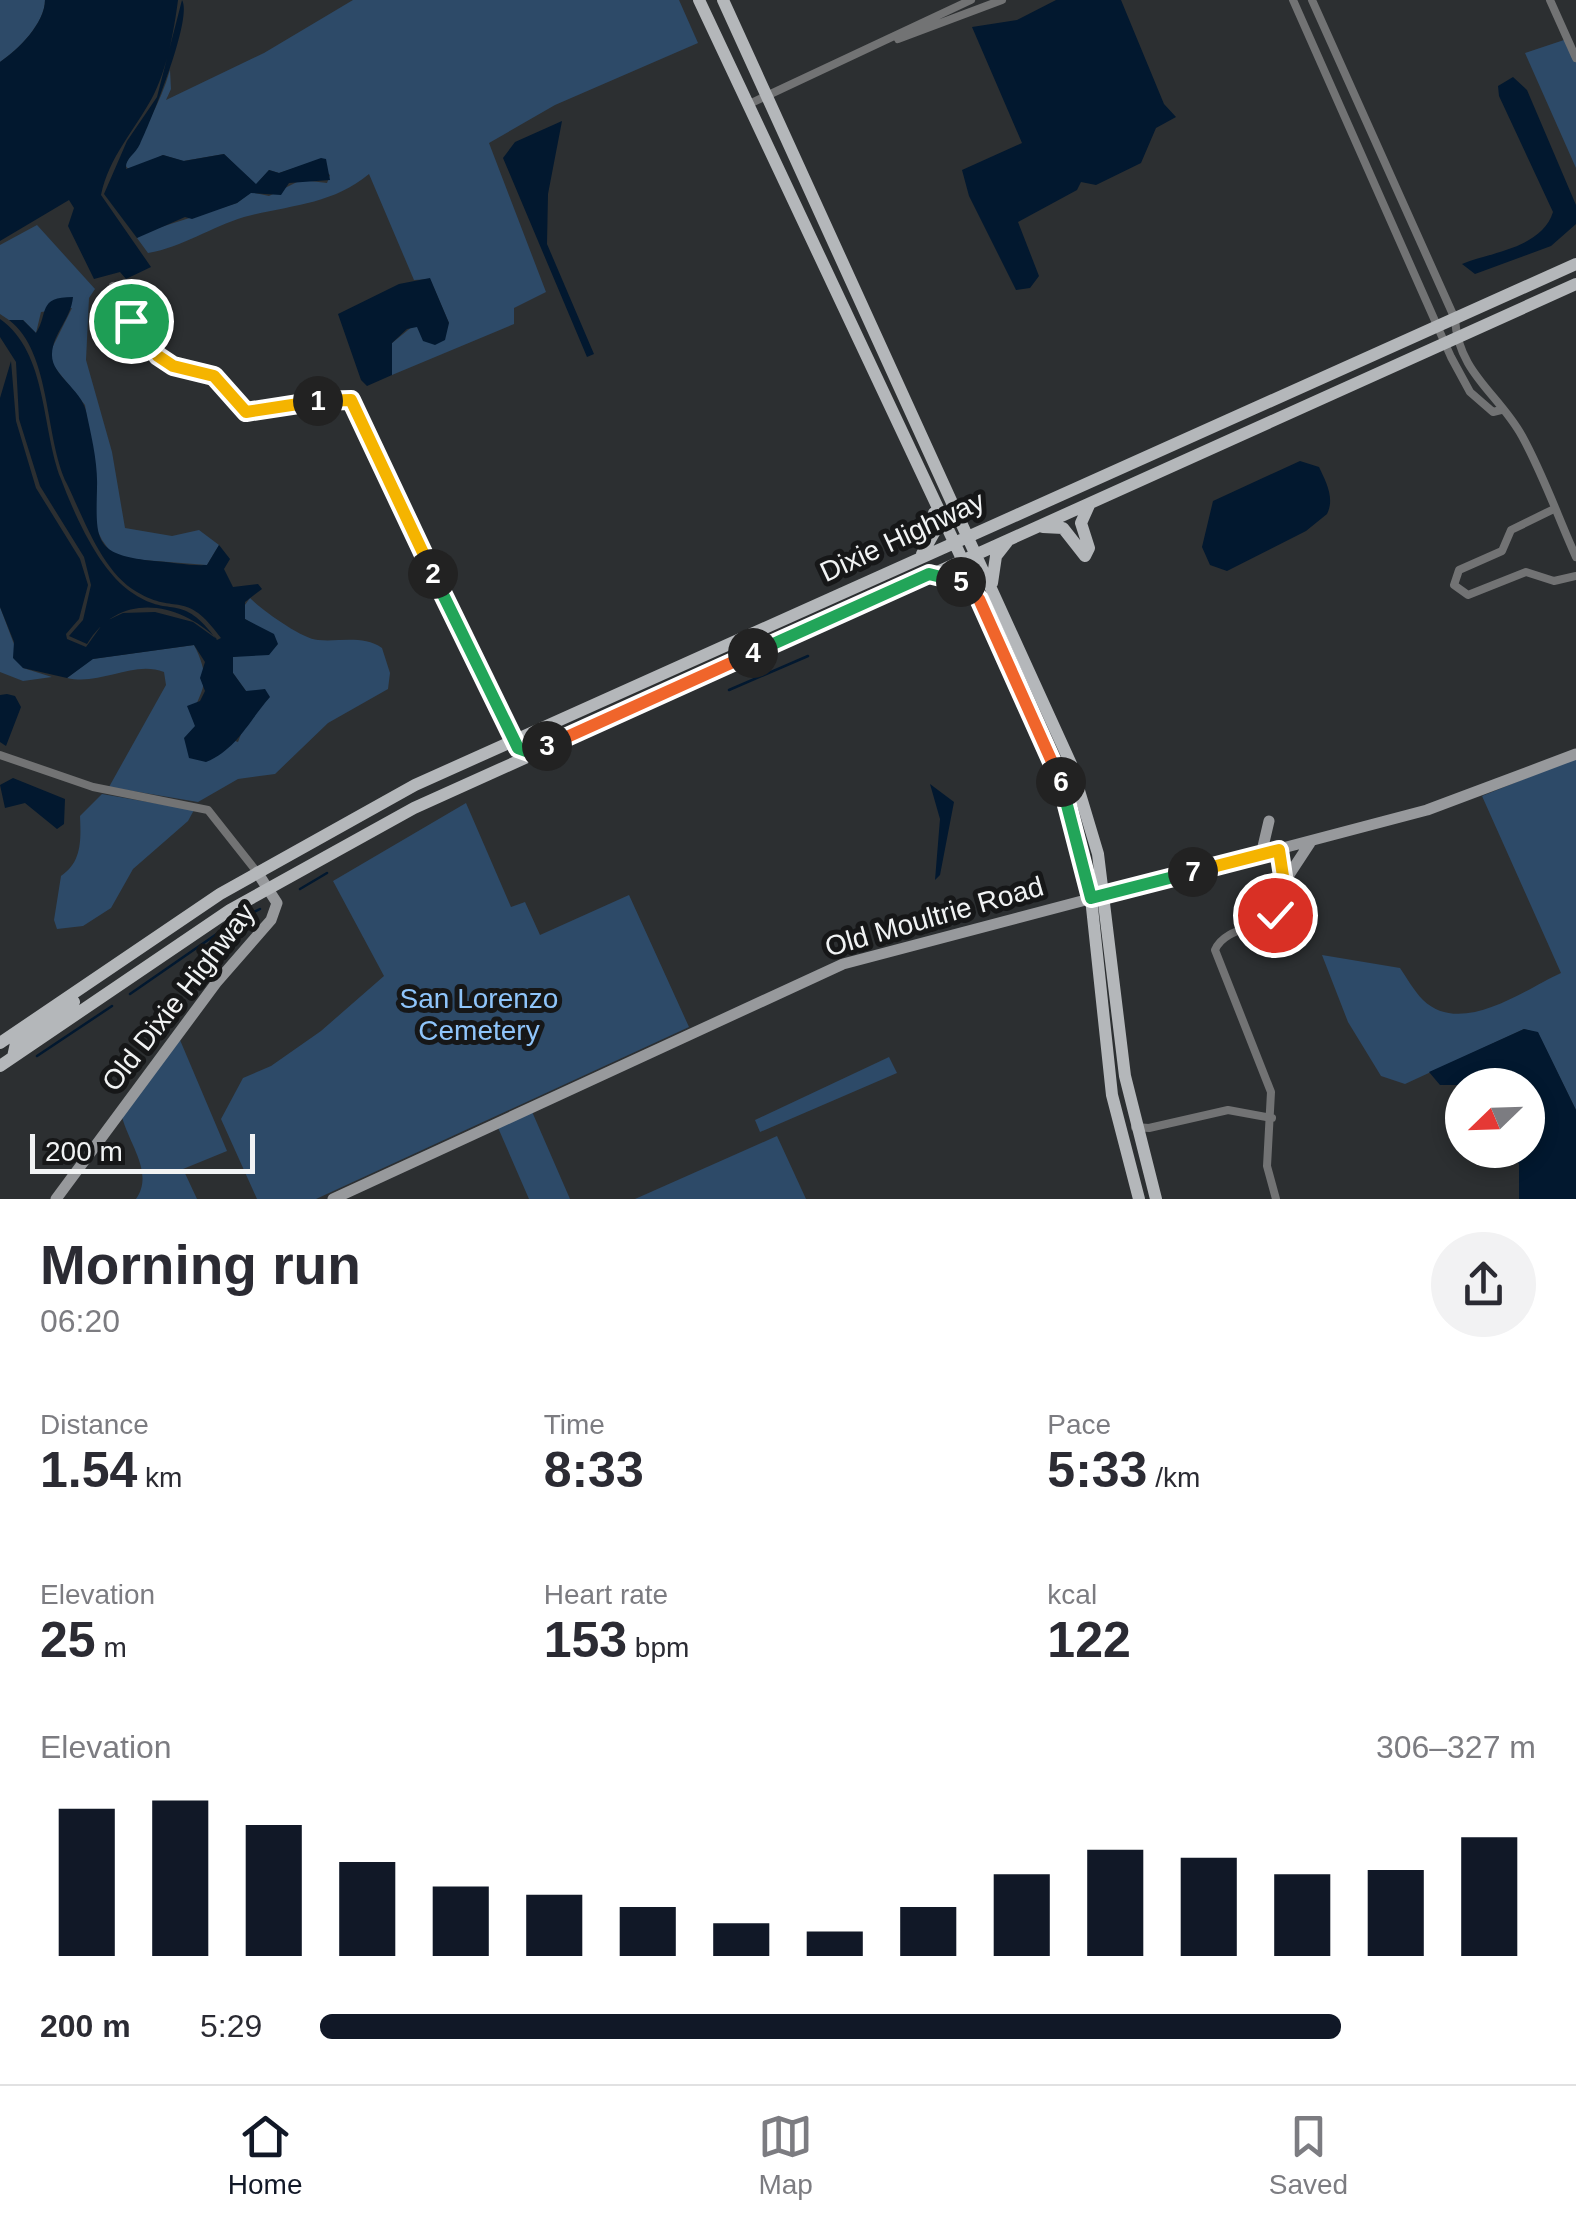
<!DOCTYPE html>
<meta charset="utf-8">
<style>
body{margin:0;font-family:Arial,sans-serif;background:#f2f2f3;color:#2b2b33;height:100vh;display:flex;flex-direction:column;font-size:38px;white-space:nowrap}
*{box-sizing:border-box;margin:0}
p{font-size:32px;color:#7c7c81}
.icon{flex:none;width:55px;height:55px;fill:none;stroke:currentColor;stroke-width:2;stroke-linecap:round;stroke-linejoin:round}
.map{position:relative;height:1199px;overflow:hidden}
.drawer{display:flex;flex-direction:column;background:#fff;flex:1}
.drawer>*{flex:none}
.needle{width:65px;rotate:247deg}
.controls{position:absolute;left:1445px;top:1068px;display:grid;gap:20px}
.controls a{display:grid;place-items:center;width:100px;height:100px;border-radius:50%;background:#fff;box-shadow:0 5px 15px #0003;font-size:50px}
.scale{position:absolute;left:30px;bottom:25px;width:225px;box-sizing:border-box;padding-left:10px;border:5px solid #f1f3f4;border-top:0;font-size:28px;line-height:35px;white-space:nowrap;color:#f1f3f4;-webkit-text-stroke:8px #161718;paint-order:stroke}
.pin{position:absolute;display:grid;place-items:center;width:85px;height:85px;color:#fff;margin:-42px;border:5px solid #fff;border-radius:50%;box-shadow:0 2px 10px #0007}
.km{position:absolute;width:50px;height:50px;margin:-25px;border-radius:50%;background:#222;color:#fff;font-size:28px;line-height:50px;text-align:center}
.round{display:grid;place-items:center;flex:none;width:105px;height:105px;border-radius:52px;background:#f2f2f3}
.summary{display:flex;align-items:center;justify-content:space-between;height:170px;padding:0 40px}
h1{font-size:55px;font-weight:700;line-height:75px}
.stats{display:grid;grid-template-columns:repeat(3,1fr);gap:15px;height:170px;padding:10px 40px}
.stats div{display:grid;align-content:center}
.stats b{font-size:50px;font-weight:700}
.stats small{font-size:28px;font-weight:400}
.stats p{font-size:28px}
.chart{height:280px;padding:20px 40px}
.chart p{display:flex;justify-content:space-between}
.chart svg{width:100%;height:180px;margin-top:10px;stroke:#111827;stroke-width:6}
ul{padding:0 40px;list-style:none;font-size:32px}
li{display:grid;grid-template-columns:160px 120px 1fr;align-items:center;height:75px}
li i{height:25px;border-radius:12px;background:#111827}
.dock{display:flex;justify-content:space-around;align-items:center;height:140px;border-top:2px solid #e1e1e2;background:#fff;font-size:28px;color:#7c7c81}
.dock a{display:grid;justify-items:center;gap:5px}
.dock .on{color:#111827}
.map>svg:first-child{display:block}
</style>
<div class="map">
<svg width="1576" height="1199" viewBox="0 0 1576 1199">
<rect width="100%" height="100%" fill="#2c2f31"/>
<path fill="#2d4a68" d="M0,0H45C45,23 18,50 0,62Z
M353,0H679L698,43L555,105L489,143L546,292L514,308V324L392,375V343L413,326L449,323L430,279L414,280L369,174C332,205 289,205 244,217C211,227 183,247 148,253L137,238L142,233L237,203L251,192L269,196L301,180L327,183L330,175L313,162L279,173L269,170L256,185L224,154L183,161L163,155L130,171L125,165C141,135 160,105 170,70L171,89L166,100L264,53Z
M1567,39L1576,59V168L1525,53Z
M37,225L95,289L89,298L86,360L112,452L125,528L172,536L199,530L219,545L207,565L130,559L112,554L102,540L93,522L97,486L85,405L52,364V348L72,308L41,312L36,333L23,320H9L0,314V245Z
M250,598C262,610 302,639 318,640C340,642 363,635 382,648L390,673L388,689L328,723L275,774L238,779L198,802L109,787L166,685L164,672C133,660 101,686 67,678L92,659L194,645C219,694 189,693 195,726L238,742L243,729L269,697L246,691L233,673L232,657L262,653L265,632L245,619L242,609Z
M0,607L23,668L52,677L23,681L0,672Z
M1576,758V1110L1538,1033L1524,1029L1405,1084L1381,1076L1348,1022L1322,955L1400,968C1407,978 1414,991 1423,1000C1461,1037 1524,990 1561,973L1482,796Z
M102,794L194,810L188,821L133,869L111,908L83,926L57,929L54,920L61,876C82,862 81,840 80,816Z
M466,803L511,907L525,902L540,935L629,895L689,1027L316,1199H257L221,1119L243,1078L271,1066L321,1031L384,976L333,881Z
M180,1040L227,1151L183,1169L197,1199H136C154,1173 130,1146 122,1117Z
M889,1057L897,1073L760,1132L755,1120Z
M530,1107L570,1199H529L496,1123Z
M777,1136L806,1199H635Z"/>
<path fill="#02182f" d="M45,0H178C174,31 167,70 152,98C134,131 109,157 101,195L151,267L126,279L120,272L94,279L68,226L74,208L69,200L0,241V62C18,50 45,23 45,0Z
M182,0C193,18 151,121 140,144C135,155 125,158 126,169L163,155L184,161L224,154L256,184L269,170L279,173L321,158L326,159L330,180L289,183L281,195L251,193L237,203L192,219L185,217L137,238L104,194L127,141L157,97Z
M1056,0H1121L1164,104L1176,117L1156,128L1141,163L1096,185L1081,182L1077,190L1018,222L1039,276L1030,288L1016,290L969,196L962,170L1022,143L972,27L1017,20Z
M1513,77L1527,90L1576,205V224L1551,246L1475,274L1462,264C1491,252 1542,248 1553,212L1499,96L1498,86Z
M562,121L548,194L547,244L594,354L587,357L503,158L515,142Z
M430,278L449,323L445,340L435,345L423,341L417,327L407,329L392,343V375L367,386L361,380L338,314L399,284Z
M73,297C71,319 53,333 52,354C51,375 81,389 86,411C91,434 98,463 97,487C96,540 93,555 154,561C172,562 189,566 207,565L219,545L230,559L224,569L233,587L258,584L262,589L245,602V619L274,634L278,644L269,655L233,657V673L246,691L265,689L270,697C248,722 237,749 206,762L189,758L184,738L195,726L187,706L200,701L205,691L200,678L205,662L194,645L93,659L67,678L23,668L13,658L14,642L0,607V398L11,361L16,421L36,488L80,559L88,585L79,619L66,634L67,639L86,647L104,622L123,613L155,612L193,622L218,640C179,601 119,591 87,644L69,636L83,620L91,585L84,557L40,486L19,419L16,362L0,337V319C48,353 41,428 61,479C75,516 100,573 134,594C172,619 181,591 217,640L221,638C185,588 177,616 137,592C102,572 84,519 67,484C44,437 52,353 9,320H23L36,333C49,313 37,297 73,297Z
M1300,461L1319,467C1326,482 1335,498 1327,514L1306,531L1227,571L1210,565L1202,547L1213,501Z
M7,694L15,696L21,707L6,746L0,742V695Z
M13,778L65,799L64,824L57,829L25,803L5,808L0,785Z
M930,784L954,802L940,875L935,880L940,819Z
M1524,1029L1538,1032L1576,1110V1199H1519V1164L1512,1150H1528V1085H1440L1429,1072Z"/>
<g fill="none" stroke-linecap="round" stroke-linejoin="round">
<path stroke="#02182f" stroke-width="2.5" d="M729,690L808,656
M300,889L327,873
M130,994L234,922L260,909
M37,1056L112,1006"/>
<path stroke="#727374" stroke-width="8" d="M1293,0L1451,357L1470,392L1493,412L1501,410
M1312,0L1455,319C1458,373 1499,394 1522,436C1543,474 1558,517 1576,557
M1550,0L1576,58
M898,39L1002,0
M747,105L971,0
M113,286L124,311L158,356L173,366L214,376L246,412L351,400L513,739
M1554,509L1511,530L1502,551L1459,570L1454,585L1468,595L1526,572L1554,581L1576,576
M0,755L93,787L208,810L257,872
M1135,1127L1149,1128L1228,1110L1272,1118
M1276,1199L1267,1166L1271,1092L1215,950C1227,920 1288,931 1286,891C1286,877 1281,863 1279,850"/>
<path stroke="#97999c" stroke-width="11" d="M1261,855L1269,821
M1285,881L1310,843
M56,1199L216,983L271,920L277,903L257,872
M333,1199L843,964L1427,810L1576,754"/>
<path stroke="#b4b7ba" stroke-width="12" d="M699,0L1002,644L1061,783L1091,898L1112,1095L1139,1199
M723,0L1071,764L1098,854L1125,1076L1156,1199
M1043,527L1063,528L1085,556
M922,554L935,531L934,513
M1085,556L1089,548L1081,523L1090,503
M929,574L957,581L972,591
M992,583L996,556L1007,542
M0,1043L220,894L415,785L1576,264
M13,1057L16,1043L74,1002
M0,1066L230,910L414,808L1576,284"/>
</g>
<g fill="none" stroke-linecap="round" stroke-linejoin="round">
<defs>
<path id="split-1" d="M131,321L158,356L173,366L214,376L246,412L318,401"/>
<path id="split-2" d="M318,401L351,400L433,574"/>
<path id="split-3" d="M433,574L518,748L529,752L547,746"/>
<path id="split-4" d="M547,746L753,653"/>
<path id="split-5" d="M753,653L929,574L961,582"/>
<path id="split-6" d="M961,582L979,599L1061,782"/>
<path id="split-7" d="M1061,782L1091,898L1193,872"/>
<path id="split-8" d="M1193,872L1279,850L1286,896L1275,915"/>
</defs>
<use href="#split-1" stroke="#fff" stroke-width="20"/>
<use href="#split-2" stroke="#fff" stroke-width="20"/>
<use href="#split-3" stroke="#fff" stroke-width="20"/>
<use href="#split-4" stroke="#fff" stroke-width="20"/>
<use href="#split-5" stroke="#fff" stroke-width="20"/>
<use href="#split-6" stroke="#fff" stroke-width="20"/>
<use href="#split-7" stroke="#fff" stroke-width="20"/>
<use href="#split-8" stroke="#fff" stroke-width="20"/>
<use href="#split-1" stroke="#f5b400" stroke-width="12"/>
<use href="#split-2" stroke="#f5b400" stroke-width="12"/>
<use href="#split-3" stroke="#22a559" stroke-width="12"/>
<use href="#split-4" stroke="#f0652b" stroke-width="12"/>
<use href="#split-5" stroke="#22a559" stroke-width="12"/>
<use href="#split-6" stroke="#f0652b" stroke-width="12"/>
<use href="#split-7" stroke="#22a559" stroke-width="12"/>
<use href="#split-8" stroke="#f5b400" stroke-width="12"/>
</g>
<g text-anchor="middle" stroke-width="10" stroke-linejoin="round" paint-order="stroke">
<g font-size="28" fill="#f1f3f4" stroke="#161718">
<text transform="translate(902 536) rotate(-25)" y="10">Dixie Highway</text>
<text transform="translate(934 916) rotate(-16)" y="10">Old Moultrie Road</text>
<text transform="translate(178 997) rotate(-52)" y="10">Old Dixie Highway</text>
</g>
<g font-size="28" fill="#8fc5fb" stroke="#161718">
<text x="479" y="1008">San Lorenzo<tspan x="479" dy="32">Cemetery</tspan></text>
</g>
</g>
</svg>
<div class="controls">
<a><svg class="needle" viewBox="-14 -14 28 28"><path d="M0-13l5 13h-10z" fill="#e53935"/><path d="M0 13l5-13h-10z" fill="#7c7c81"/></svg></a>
</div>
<div class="scale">200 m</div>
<div class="pin" style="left:131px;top:321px;background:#1e9e55"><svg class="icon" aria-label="arrive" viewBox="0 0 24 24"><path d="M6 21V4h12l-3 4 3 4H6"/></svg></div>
<div class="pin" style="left:1275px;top:915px;background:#d93025"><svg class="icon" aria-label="check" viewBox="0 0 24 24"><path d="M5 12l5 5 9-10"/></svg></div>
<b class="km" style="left:318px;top:401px">1</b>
<b class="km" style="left:433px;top:574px">2</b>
<b class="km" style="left:547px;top:746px">3</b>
<b class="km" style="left:753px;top:653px">4</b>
<b class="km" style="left:961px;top:582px">5</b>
<b class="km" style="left:1061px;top:782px">6</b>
<b class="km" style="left:1193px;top:872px">7</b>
</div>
<section class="drawer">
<div class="summary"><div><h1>Morning run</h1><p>06:20</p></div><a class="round"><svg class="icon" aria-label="share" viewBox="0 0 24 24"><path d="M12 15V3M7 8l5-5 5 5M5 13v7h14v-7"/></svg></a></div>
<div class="stats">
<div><p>Distance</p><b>1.54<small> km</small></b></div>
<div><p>Time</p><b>8:33</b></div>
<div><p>Pace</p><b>5:33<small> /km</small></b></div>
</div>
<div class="stats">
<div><p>Elevation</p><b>25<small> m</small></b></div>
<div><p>Heart rate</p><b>153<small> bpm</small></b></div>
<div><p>kcal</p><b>122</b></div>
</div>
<div class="chart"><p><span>Elevation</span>306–327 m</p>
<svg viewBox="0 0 160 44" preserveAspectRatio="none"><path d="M5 44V8M15 44V6M25 44V12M35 44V21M45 44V27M55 44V29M65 44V32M75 44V36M85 44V38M95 44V32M105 44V24M115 44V18M125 44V20M135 44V24M145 44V23M155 44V15"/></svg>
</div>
<ul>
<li><b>200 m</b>5:29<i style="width:84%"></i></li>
</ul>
</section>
<nav class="dock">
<a class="on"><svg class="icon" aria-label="home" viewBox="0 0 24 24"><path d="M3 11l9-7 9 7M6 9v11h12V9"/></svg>Home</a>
<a><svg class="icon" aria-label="map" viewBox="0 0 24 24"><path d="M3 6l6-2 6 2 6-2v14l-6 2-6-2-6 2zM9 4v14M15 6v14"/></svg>Map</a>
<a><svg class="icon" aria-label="saved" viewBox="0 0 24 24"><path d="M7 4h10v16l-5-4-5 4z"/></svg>Saved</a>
</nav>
